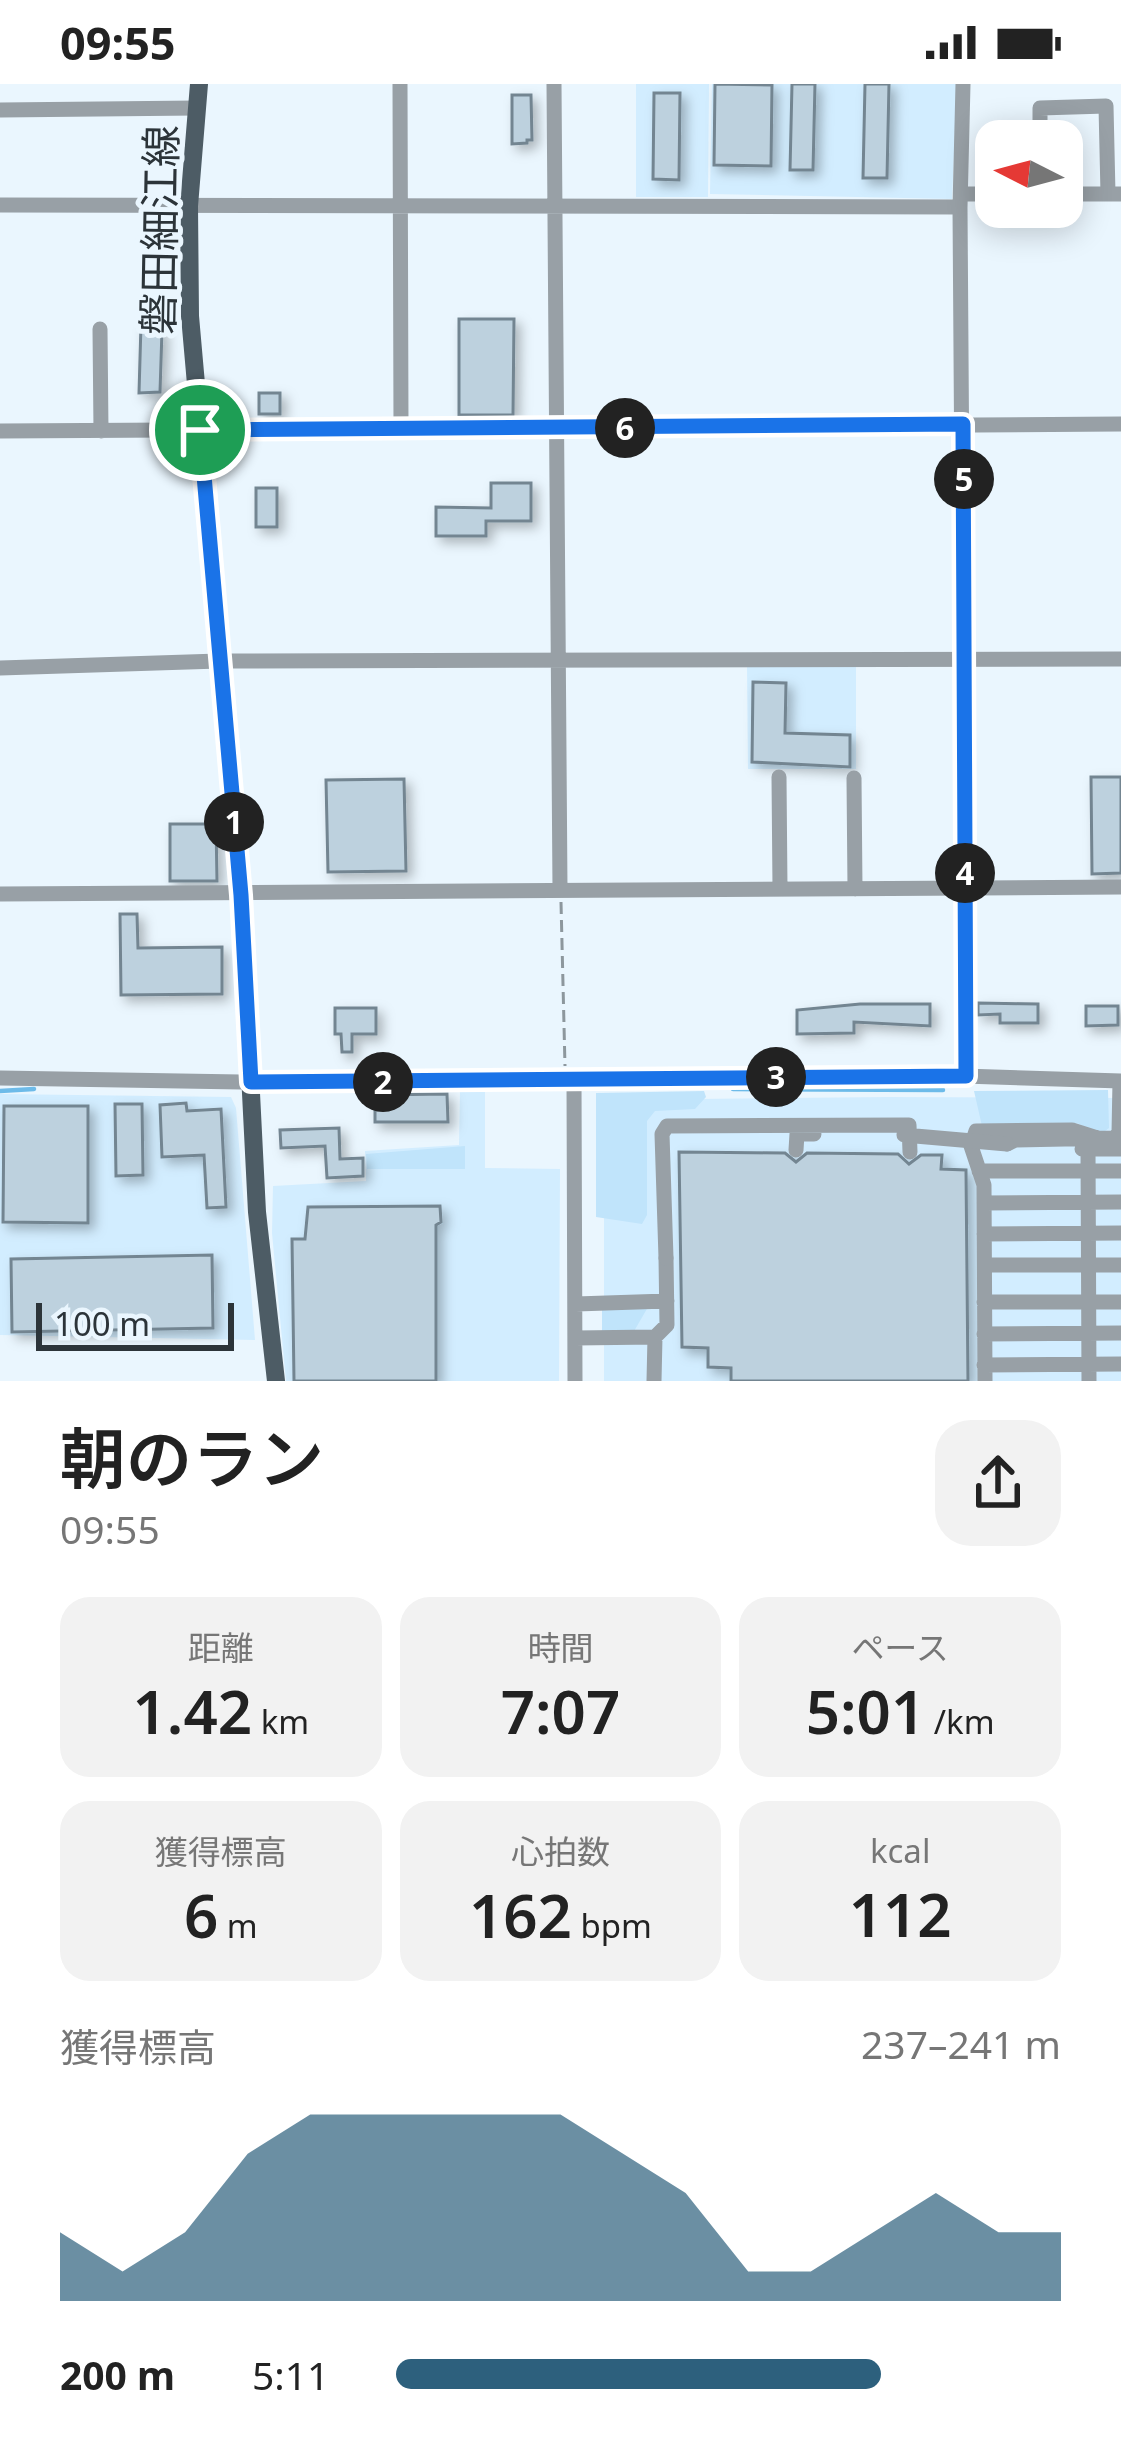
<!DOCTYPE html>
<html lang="ja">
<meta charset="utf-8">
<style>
body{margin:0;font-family:"Noto Sans","Noto Sans JP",sans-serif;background:#f2f2f2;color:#222;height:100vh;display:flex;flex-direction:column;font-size:45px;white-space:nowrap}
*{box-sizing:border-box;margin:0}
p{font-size:39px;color:#767676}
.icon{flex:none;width:66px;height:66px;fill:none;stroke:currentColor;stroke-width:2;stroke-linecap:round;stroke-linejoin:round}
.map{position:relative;height:1297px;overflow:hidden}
.panel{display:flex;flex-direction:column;background:#fff;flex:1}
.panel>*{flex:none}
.needle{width:78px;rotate:276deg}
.fabs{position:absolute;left:975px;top:36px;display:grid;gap:24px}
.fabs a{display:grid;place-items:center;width:108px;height:108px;border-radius:24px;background:#fff;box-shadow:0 6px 30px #0003;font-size:60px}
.scale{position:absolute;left:36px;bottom:30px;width:198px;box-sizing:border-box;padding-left:12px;border:6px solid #2c3439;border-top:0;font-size:33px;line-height:42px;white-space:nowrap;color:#2c3439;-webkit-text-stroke:9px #eaf6fe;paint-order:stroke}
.pin{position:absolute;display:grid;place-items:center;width:102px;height:102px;color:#fff;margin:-51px;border:6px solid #fff;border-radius:50%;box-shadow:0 3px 12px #0007}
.km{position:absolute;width:60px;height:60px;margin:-30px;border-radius:50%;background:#222;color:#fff;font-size:33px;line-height:60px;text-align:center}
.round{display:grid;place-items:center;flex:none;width:126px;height:126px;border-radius:36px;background:#f2f2f2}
.head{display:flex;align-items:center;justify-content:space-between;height:204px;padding:0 60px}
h1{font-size:66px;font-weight:600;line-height:90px}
.metrics{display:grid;grid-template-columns:repeat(3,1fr);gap:18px;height:204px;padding:12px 60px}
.metrics div{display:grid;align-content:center;border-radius:30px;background:#f2f2f2;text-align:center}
.metrics b{font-size:60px;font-weight:600}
.metrics small{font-size:33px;font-weight:400}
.metrics p{font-size:33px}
.chart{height:336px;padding:24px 60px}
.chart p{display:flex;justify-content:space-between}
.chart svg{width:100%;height:216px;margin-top:12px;fill:#2d607d;opacity:.7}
ul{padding:0 60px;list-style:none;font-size:39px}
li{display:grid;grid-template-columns:192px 144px 1fr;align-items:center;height:90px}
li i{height:30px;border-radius:15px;background:#2d607d}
.status{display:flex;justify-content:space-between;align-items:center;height:84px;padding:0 60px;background:#fff;direction:ltr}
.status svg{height:33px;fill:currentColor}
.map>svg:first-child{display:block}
</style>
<div class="status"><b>09:55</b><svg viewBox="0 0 49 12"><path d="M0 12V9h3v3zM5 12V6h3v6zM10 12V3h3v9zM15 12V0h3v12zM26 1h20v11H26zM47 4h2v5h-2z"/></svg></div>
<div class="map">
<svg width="1121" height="1297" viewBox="0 0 1121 1297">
<defs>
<filter id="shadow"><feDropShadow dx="5.5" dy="5.5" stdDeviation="6" flood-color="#0004"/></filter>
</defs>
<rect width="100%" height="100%" fill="#eaf6fe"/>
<path fill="#d2edff" d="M636,0H709L708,113H636Z
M712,0H957L952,115L710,110Z
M747,581H856V685H748Z
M485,1004V1084L560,1085L559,1297H286L272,1149L273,1102L366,1097L365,1067L459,1061L460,1006Z
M0,1010L231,1013L236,1024L255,1256L0,1251Z
M888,1013L1121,1014V1297H604V1016Z"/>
<path fill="#c0e4fb" d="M1108,1006L1109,1044L1101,1050L1077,1039L982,1042L974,1007Z
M704,1007L706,1013L695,1025L655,1027L647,1037V1131L642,1140L596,1133V1009Z
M465,1062V1085H367L366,1070Z
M602,1223H648L633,1249L602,1247Z"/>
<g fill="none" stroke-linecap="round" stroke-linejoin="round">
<path stroke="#6dbbe9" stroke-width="4.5" d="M733,1005L943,1006
M0,1007L34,1005"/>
</g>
<path fill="#bdd1de" stroke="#738591" stroke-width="3" filter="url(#shadow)" d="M715,0L772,1L771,82L714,81Z
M792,0H815L813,86H790Z
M865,0H889L887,94H863Z
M654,9H680L679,96L653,95Z
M512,11H531L532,56H527V59L512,60Z
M459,235H514L513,331H459Z
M141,240H155V246H162L160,308L139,309Z
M259,309H280V330H259Z
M491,399H531V437H486V452H436V423L491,424Z
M256,404H277V443H256Z
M753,598L786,599L785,649L850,651V683L752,678Z
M1091,693H1121V789L1092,790Z
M404,695L406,787L328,788L326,696Z
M170,740H216L217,797H170Z
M120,830H137L138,864L222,863V910L121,911Z
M978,919L1038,920V939H1000V930L978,931Z
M860,920H930V942L854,938V949L797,950V926Z
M1086,922H1118V941L1086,942Z
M335,924H376V950H352V968H342L341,950H335Z
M447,1010L448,1038H375V1011Z
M186,1019L187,1027L221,1025L226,1123L207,1124L204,1071L162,1073L160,1021Z
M115,1020H142L143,1091L116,1092Z
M4,1022H88V1139L3,1138Z
M339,1044L340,1075L363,1074V1092L327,1094L325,1062L281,1064L280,1046Z
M679,1068L785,1069L796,1078L807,1069L898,1070L909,1080L921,1071H942L941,1085L966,1086L968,1297H731V1284L708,1283V1264L682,1263Z
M440,1122L441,1138L436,1141V1297H294L292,1155H305L308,1123Z
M212,1171L213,1244L12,1248L11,1175Z"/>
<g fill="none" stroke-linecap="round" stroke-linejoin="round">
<path stroke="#8d979d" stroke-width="3" stroke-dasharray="12 6" stroke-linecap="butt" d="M561,818L565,982"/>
<path stroke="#98a0a6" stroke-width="15" d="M400,0L401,344
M554,0L560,805
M963,0L960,123L966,992
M0,26L197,24
M1040,57V24L1106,22L1108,110
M961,110H996
M1062,110H1121
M0,121L960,123
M100,245L101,347
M0,347L1121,340
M0,584L219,577L1121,575
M779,693L780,805
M854,694L855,805
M0,810L1121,803
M0,994L310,999L932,991L1121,997
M574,996L575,1297
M1007,1060L1015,1056L1114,1054L1119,1049L1120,997
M1082,1065H1121
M1088,1065L1089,1297
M979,1087H1121
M984,1119L1121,1118
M984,1150L1121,1149
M985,1181H1121
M984,1218H1121
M576,1220L667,1217
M984,1250L1121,1249
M575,1254L655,1253
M984,1281L1121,1280
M654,1297L655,1253L667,1241L666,1174
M985,1297L984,1101L971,1062L976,1047L1072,1046L1097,1054"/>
<path stroke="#4d5c65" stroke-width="18" d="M199,0L189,122L190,232L241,811L257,1128L276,1297"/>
<path stroke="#98a0a6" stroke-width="15" d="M904,1051L1007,1060
M796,1066L797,1050H814
M666,1174L662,1050L667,1042L909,1041L910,1068"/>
</g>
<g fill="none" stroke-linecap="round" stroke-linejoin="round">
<defs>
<path id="route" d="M963,340L966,992L251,998L241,811L200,346Z"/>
</defs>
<use href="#route" stroke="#fff" stroke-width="24"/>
<use href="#route" stroke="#1a73e8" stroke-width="15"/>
</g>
<g text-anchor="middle" stroke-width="10" stroke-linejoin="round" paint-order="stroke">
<g font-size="42" fill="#2c3439" stroke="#eaf6fe">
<text transform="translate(160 146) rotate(-89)" y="15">磐田細江線</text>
</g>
</g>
</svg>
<div class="fabs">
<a><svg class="needle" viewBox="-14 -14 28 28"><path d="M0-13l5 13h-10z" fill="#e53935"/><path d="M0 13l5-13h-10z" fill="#767676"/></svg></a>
</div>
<div class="scale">100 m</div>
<div class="pin" style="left:200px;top:346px;background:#1e9e55"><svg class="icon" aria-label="arrive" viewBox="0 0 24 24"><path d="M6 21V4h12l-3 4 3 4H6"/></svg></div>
<b class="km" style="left:234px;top:738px">1</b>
<b class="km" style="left:383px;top:998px">2</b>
<b class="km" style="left:776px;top:993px">3</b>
<b class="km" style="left:965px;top:789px">4</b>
<b class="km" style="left:964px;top:395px">5</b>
<b class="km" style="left:625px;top:344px">6</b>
</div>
<section class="panel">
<div class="head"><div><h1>朝のラン</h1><p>09:55</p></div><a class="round"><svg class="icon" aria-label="share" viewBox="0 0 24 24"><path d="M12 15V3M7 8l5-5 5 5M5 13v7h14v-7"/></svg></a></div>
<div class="metrics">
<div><p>距離</p><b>1.42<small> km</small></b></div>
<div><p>時間</p><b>7:07</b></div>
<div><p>ペース</p><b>5:01<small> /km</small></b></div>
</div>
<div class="metrics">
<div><p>獲得標高</p><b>6<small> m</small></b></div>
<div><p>心拍数</p><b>162<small> bpm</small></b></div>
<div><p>kcal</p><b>112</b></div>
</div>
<div class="chart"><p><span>獲得標高</span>237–241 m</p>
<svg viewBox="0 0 160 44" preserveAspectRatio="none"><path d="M0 44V30L10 38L20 30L30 14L40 6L50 6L60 6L70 6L80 6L90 14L100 22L110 38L120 38L130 30L140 22L150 30L160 30V44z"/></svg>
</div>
<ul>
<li><b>200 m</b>5:11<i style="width:73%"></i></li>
</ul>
</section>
